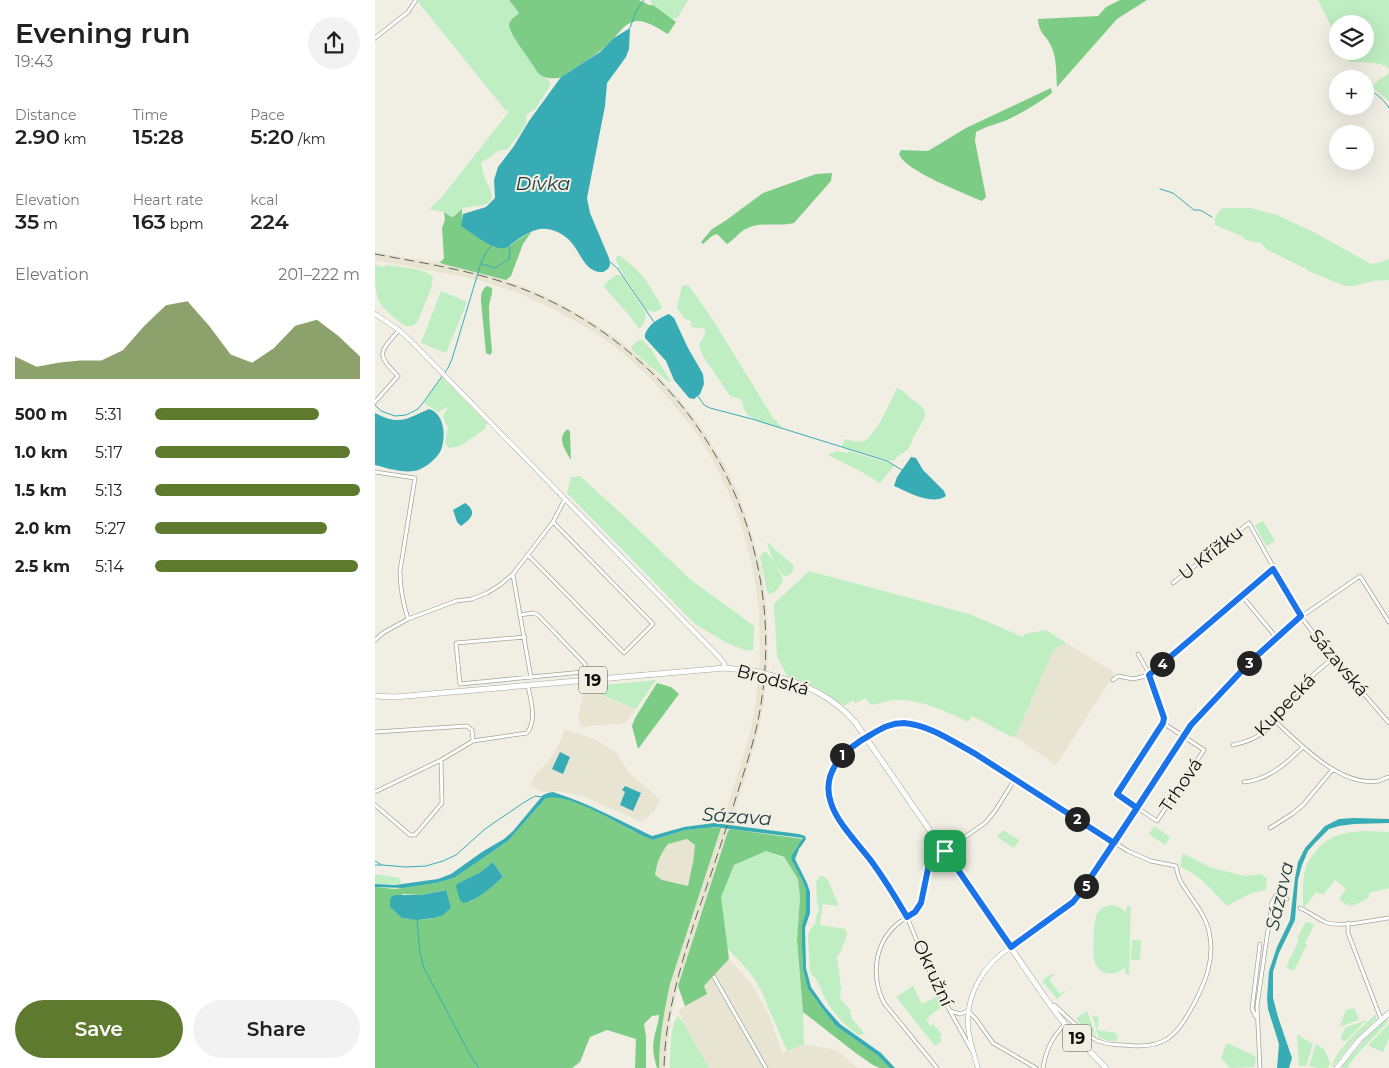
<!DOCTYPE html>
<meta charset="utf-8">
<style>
body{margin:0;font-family:Montserrat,sans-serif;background:#f2f2f2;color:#222;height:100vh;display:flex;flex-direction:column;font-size:19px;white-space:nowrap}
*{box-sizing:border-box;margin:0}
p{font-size:16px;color:#767676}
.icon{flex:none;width:28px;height:28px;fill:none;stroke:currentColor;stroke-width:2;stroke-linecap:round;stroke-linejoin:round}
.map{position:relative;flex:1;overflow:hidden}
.details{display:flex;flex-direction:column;background:#fff;width:375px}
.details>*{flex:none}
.buttons{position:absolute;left:954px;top:15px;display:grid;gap:10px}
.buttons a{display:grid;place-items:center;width:45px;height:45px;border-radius:50%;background:#fff;box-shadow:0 5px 20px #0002;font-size:25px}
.pin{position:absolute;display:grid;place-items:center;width:42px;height:42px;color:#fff;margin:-21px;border-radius:10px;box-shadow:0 2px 8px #0006}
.km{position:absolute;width:25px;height:25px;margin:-12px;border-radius:50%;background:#222;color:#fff;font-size:14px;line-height:25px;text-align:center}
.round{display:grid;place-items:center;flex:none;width:52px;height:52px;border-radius:26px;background:#f2f2f2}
.summary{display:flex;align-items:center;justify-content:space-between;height:85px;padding:0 15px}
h1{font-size:28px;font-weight:600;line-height:38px}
.figures{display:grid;grid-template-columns:repeat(3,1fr);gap:8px;height:85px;padding:5px 15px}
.figures div{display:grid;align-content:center}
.figures b{font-size:21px;font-weight:600}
.figures small{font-size:14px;font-weight:400}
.figures p{font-size:14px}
.chart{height:140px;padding:10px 15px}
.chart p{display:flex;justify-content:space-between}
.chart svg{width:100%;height:90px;margin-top:5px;fill:#5e7a2e;opacity:.7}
.primary-button{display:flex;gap:10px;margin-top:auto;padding:10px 15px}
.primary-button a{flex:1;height:58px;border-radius:30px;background:#5e7a2e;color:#fff;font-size:20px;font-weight:600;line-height:58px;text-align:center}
.primary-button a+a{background:#f2f2f2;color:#222}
ul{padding:0 15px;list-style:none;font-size:16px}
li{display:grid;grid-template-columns:80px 60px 1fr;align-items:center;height:38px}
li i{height:12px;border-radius:6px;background:#5e7a2e}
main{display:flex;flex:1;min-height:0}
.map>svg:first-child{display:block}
</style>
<main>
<section class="details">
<div class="summary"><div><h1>Evening run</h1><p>19:43</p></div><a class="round"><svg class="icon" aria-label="share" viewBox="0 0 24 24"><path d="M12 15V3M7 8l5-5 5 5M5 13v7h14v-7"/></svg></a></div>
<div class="figures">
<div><p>Distance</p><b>2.90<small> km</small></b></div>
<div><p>Time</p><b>15:28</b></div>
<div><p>Pace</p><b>5:20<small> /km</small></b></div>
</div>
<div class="figures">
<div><p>Elevation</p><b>35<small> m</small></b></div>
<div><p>Heart rate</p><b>163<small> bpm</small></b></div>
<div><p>kcal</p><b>224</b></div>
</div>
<div class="chart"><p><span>Elevation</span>201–222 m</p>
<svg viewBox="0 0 160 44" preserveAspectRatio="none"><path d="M0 44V33L10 38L20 36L30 35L40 35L50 30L60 18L70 8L80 6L90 18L100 32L110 36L120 29L130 18L140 15L150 23L160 33V44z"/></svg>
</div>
<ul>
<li><b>500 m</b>5:31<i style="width:80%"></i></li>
<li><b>1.0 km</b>5:17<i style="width:95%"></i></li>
<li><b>1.5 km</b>5:13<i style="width:100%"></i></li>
<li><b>2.0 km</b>5:27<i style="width:84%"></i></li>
<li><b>2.5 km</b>5:14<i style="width:99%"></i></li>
</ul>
<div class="primary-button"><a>Save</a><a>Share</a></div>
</section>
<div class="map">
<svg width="1014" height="1068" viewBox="0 0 1014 1068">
<rect width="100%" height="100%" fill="#f1efe4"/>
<path fill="#e7e4d2" d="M0,252L68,264L131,280L159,291L183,302L225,327L254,348L276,368L299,393L319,417L330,433L349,464L363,493L373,521L386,568L392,609L393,659L389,701L383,732L373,769L303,986L297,1012L293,1038L291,1068H284V1056L289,1010L295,984L365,767L376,730L381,700L385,658L384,610L378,569L366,524L355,496L342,468L324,437L312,421L293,398L271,374L249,354L221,333L179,309L141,292L100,279L0,260Z
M691,643L740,673L681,765L640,737L679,649Z
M228,685L227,696L261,709L250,723L206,727L203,716L211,686Z
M189,729L219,739L241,752L255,774L285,799L279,812L267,822L207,796L183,791L167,792L155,785L162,772L172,763L179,753L186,741Z
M312,839L320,844L318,862L313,886L287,880L280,875L283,863L287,852L293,844Z
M354,959L376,983L395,1017L407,1053L429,1044L461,1050L483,1068H334L303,1011L310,1006Z"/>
<path fill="#bfeec2" d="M44,0H134L144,13L146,46L163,73C167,78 170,75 175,83V86L160,109L151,115C154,128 140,137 134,148C130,151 127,149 123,151C117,154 116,159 109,160L106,164C108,169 108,174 110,179C114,187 124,201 108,205C102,207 96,206 89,208C84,210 81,215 76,217L69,212L54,209L66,198L133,113L135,108L132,112L43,2Z
M275,0H313L303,17L299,19C290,15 280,9 275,0Z
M943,0H1014V69C1007,61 985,62 974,62L969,51H990V24H962V39Z
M1014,71V101L998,88V85C1002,83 1002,81 1005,79C1010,76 1012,77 1014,71Z
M849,208H876L902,215L940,233L996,264L1003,263L1014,259V280L998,281L979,286H970L931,270V267L929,268L891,249L886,243L871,240L867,236L840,225C839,218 842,211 849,208Z
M242,256H245L261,269L271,280L287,307L286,309L280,312L271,310L244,267L241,260Z
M0,265L8,267L13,265C27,268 47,267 58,277L56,289L43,321C39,326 36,327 30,326C1,304 0,301 0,265Z
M241,275H245L248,277L270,312C272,319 269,324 264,329L253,314L228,286L233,281Z
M311,285L314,286L338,320L398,418L403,422V424L407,426L405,428C395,425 374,421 370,410C368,407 368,403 366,399L355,396L328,356L324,345L330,334V330C326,326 321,330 316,326V321L309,318L302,308L307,286Z
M66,291L92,302L71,353L46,343Z
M264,340H267L276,349L296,382L291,380L256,349L259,344Z
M66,378H68L112,423L110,429L85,446L74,448L70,443L73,427L70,423L68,415L73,408L72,407L63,412L49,403Z
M522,388C529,390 532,396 538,400C558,413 549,418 539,436C537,440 536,447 532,450C528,454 524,453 520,460L515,461L469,448L467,446L470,439C476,441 483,443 489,441C500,437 517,399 522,388Z
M461,451L473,453L474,451L520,465L505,483L485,471L453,455Z
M205,476L251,518L316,580L379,626L378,650L375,651L367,649L350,642L320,624L192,493L196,477Z
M888,521L900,541L891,546L880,525Z
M392,542L419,566C419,571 416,575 411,576L408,575L399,562L407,576L408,580C405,586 401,593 394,594L392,591L385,556L389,552H391L399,561L394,550Z
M434,571L594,614L648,637L650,634L671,630L691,643L679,649L640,737H637L597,716L593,722C573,712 542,698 519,700C511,701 503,704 496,705L490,698L481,703L478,700L469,706L441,687L412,676L402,656L399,604L402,601Z
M281,680L261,709L227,695L228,685Z
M779,826L795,837L790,845L774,834Z
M628,830L644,840L639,848L622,837Z
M990,831L1014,832V888L994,893V897C988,901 982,905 974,906V903H973L972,906L964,899L971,889L960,880L948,895L941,892L929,908L928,907C928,893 927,878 932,864C934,859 938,855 941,851C954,835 970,832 990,831Z
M391,851L409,858L423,879L425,897L422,940L428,1012L429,1044L412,1051L385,988L382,986L383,984L370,967L352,948L346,900V896L359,865Z
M809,854L837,868L870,876L886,874L892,879L891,890L876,893L852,906C838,892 825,874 805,867L807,855Z
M0,874L24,878L26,882L24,884H0Z
M445,876H448L453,880L463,904V906L448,904L445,925L470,929L472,934L466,951L462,957L466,988L465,999L472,1006L475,1010L477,1019L490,1034L483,1035C470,1026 459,1014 451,1000C444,988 447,984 435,973L433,936L435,930L440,924L441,917L444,910L442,902L441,882Z
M737,905L744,907L751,912L752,906H756L754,975L750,974V967C741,976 726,977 720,963C717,956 718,919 723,912C727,907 731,906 737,905Z
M931,921L939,925L930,943L922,939Z
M757,940H766L765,960H756Z
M924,940L932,944L919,971L911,967Z
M676,974L679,975L674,979L685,994L690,991V992L682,999L668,982L669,979Z
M538,986L547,1004L563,996L568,1006L554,1016V1018L551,1020L555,1026L558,1024L567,1035L565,1037L567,1041L560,1046L521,997Z
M979,1008L984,1020L967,1026H965L971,1010Z
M712,1011L721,1036L712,1031L702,1020V1018Z
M1001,1014V1019L976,1044L957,1068C958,1052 989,1025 1001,1014Z
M303,1016L310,1025L334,1068H295C295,1056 295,1024 303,1016Z
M717,1016L724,1017L722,1030L741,1033V1035L743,1036L741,1041H735L724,1038Z
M1012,1018L1013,1022L983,1053L972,1068H966L988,1041Z
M991,1020L971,1041L967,1040L966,1037L970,1028Z
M1014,1024V1038L1008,1052L994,1046L995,1043Z
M923,1035L938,1044L931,1066H924L922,1036Z
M852,1043L880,1056L881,1058L879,1067L855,1068L846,1058Z
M941,1044L950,1050L955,1063L953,1068H943L934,1066Z"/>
<path fill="#7dcc85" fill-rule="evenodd" d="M134,0H264L274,5H278L301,22L293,34C284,29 272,20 261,21C251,23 247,29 240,37C236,42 231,46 226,50C222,54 187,77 184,78C176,79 168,78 163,73C157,62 134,34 134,25C134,20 141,16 144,13Z
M745,0H772L742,19L682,87C681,75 682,60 677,48C672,35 664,35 663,19L723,16L731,7Z
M676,88L677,93C663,103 649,112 634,119C623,124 611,126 601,132L600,141L611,197L607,201C589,193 530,171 524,154L526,150L553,151L591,128Z
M457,173L456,181L419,223C404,227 385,221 371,229C364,232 359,240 352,244L342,234L337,236L328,244L326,242L337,229L350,221L388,193L441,174Z
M87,209V219L131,248L157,231L148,244L136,276L131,280L68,264L64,262L67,261L69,258L67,228L70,220L69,212L76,217L79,216Z
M112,286L117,288C118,294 114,301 114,308C114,323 116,338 117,352L115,355L111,353L106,301C106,295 106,290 112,286Z
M193,429L195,432L196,460C190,450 181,437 193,429Z
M282,683L296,687L304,694L263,749L257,726L260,718Z
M173,797C201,794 250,830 278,840L310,830L335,827L346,828L295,984C289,1012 284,1039 284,1068H282C279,1058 277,1049 279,1039C280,1031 284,1023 284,1015L277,1016L269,1024L271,1037V1068H260L261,1039L232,1030L215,1037L205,1062L197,1068H0V887L20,889L61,883L79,878L133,841L170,799ZM312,839L320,845L318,862L313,886L287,880L280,875C282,863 285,854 293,844ZM118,862L128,877L106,895L95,902L104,873ZM70,890L76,908C61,922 46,920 27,918V894L46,895Z
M355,829L428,839L422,847L416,859L428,882L431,891V911L427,925V946L428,970L433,989L449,1011L461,1026L502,1055L515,1068H505L498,1065L482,1054L428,1012L422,940L425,897L423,879L409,857L391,851L359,865L346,897L354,959L329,986L332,994L310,1006L303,986L353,831Z"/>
<path fill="#38acb5" d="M255,28L254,49L251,57L232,83L230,106L212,198L215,213L234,258C236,266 235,268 228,272C210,273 206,253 196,242C188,233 173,226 161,230C150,233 140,242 131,248C118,251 97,233 86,226L88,214L111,207L120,198L119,180L123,167L139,146L154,121L186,77L225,52L239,38Z
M294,314L299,318L313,348L328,374L329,384L325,394L319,399L314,398L299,380L291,361L270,338V334C274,324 284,318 294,314Z
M54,409C70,414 71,437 66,450C62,459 48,470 39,471C26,473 12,468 0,465V413C25,426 31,419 54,409Z
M536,457L541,458L548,470L569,491L571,496C557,506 533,492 519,486L522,477Z
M90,503C103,512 96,519 86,526L82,522L78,510Z
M185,752L195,757L188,774L177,769Z
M250,786L266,793L258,811L245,805L250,792L247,790Z
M178,792C213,803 244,820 277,836L309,827L339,823L424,834L430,836L431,839L424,849L420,859L432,883L435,892V913L430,928L431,968L436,987L450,1007L465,1024L506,1053L520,1068H515L502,1055L461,1026L449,1011L433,989L428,970L427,946V925L431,911V891L428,882L416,859L417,855L428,838L339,827L310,830L278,840C254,832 193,789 170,799L133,841L79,878L61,883L28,888L0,887V884L20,885L63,879L76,874L107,852L129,839L138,831L168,795L173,793Z
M979,818L1014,819V823L979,824L964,826L954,829L940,843L933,851L927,865L923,880L920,920L904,953L898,972V998L903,1017L917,1058L914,1068H902L904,1044L893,1009L892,998L894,971L902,947L915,920L920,878L923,862L930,848L950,826L964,819Z
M118,862L128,877C116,887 103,901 88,903L85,900L81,887L82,884L104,873Z
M71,890L76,908L68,915L59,918L42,920L27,918L15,907V899L17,896L21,895H46Z"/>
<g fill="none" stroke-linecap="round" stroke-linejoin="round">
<path stroke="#38acb5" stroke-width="1" d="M255,28L261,11L269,0
M990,87C1000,93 1008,98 1014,108
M785,189L798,193L819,210H825L837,217
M234,261L243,269L279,322
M107,264L120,268L134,259L135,250L134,246
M323,396L329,405L335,408L377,419L512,461L527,470
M0,405L6,411L20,416L31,415L43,409L50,400L73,368L77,359L106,263L111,252L117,245
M0,861L7,865L31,867L51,866L68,861L81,855L110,829L148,803L160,796L168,797
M0,865H6
M42,920L45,953L49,968L94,1053L104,1068"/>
<defs>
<path id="minor" d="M0,38L33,12L41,0
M0,402L23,376C1,354 4,353 24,330
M0,472L40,478L25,571C25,588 28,603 33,619
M153,555L249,653L278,624L178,522
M138,575L156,678
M798,583L874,523L926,617L958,658L1014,723
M867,596L901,637
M145,615L158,613L163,615L210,664L211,669L208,672L85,684L81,643L150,637
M0,640L8,633L33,619L81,601L97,599L112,593L125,585L138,574L178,522L190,499
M763,654L775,675L789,718L788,723
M738,680L743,676L758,679L775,675L898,569
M900,721C925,744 965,787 1003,781C1007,780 1010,778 1014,777
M788,723L829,750L782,821L742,794Z
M0,732L92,726L97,730L98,741
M858,745C897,737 897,719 921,692C932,679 945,669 958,658
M869,782C893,780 912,763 928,747
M0,792L66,760L98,741L152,733C162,720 156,701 153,686
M0,805L35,835H40L67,803L66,760
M895,828L917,814L928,805L958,769
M925,908C934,912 942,918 950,922C966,928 997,920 1014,918
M973,923V933L1006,1019
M636,947L688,910L706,892L816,725L825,714L876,661L901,637L926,617L985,576L1014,622
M339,977L391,1068
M576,1011L585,1014L593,1011L601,1019L618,1043L661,1068
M881,1017L877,1009L885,944
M596,1049L559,982L532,917L514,886L460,812C443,774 466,751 498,734C513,725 523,721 541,725C568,732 594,750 618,765C664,793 707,823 753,851L776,861L801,866C802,871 803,876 805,880C807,885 811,889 813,893C823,907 833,920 835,937C839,961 830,982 820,1002C801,1037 790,1050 749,1045C740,1045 731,1044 723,1041C709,1035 691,1015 679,1005L676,1006
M562,1068L509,1003C496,977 499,945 521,925C526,920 535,917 540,912C548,903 553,876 554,864L568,854L570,851L610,823L620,811L640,779
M668,1068C671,1050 677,1037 690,1024
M885,1068L882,1006L897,902L901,895H903L912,899"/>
<path id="tertiary" d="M0,314L24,330L38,343L344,657L349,663L350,668
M603,1068C599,1054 594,1040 593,1026C591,994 609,964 636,947"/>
<path id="primary" d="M398,676C431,684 458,697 480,722L676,1006L696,1032L731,1068
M0,696L20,697L350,668L379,671
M962,1068L984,1040L1014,1013"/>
</defs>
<use href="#minor" stroke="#a6a59b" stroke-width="4.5"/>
<use href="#tertiary" stroke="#a6a59b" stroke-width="5"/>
<use href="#primary" stroke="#a6a59b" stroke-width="6"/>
<use href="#minor" stroke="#fff" stroke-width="3"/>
<use href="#tertiary" stroke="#fff" stroke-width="4"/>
<use href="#primary" stroke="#fff" stroke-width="5"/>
<path stroke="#63625c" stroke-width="1" stroke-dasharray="10 5" stroke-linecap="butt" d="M0,254C53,264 108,272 158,293C330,367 424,552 380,734C374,758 366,781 359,804C347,841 335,878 322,914C306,965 290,1015 289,1068"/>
<defs>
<path id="primary-bridge" d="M379,671L398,676"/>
</defs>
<use href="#primary-bridge" stroke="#a6a59b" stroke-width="6" stroke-linecap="butt"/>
<use href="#primary-bridge" stroke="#fff" stroke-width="5"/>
</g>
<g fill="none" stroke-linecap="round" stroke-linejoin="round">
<defs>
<path id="route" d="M570,851L568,854L554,864L546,903L540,912L532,917C521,898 510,880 497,862C485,846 462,823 456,803C445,771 471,748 497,734C507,728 516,723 529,723C554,725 577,741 599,753L739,843L816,725L876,661L926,616L898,569L774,675L789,718L788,723L742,794L762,808L706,892L698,902L636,947L570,851"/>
</defs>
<use href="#route" stroke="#fff" stroke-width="10"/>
<use href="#route" stroke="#1a73e8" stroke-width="6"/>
</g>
<g text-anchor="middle" stroke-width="4" stroke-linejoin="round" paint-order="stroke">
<g fill="#f1efe4" stroke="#52514b" stroke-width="1">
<rect x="204" y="666.5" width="28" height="27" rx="4"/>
<rect x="688" y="1024.5" width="28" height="27" rx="4"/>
</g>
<g font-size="16" font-weight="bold" fill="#0e0d0a">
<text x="218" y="686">19</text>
<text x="702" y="1044">19</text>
</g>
<g font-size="18" fill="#0e0d0a" stroke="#f1efe4">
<text transform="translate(836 553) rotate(-38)" y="6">U Křížku</text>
<text transform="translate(964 663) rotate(50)" y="6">Sázavská</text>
<text transform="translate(398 680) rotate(15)" y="6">Brodská</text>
<text transform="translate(910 705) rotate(-46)" y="6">Kupecká</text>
<text transform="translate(806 785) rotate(-56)" y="6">Trhová</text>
<text transform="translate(558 973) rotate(65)" y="6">Okružní</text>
</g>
<g font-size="19" font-style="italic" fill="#233c3e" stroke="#f1efe4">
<text x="168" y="190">Dívka</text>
<text transform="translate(362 816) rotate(4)" y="7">Sázava</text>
<text transform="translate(904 896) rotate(-77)" y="7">Sázava</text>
</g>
</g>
</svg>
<div class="buttons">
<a><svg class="icon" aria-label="layers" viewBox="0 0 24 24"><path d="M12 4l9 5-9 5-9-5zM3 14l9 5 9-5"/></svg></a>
<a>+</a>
<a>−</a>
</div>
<div class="pin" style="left:570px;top:851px;background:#1e9e55"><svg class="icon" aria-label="arrive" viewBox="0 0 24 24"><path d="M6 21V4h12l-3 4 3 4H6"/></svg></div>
<b class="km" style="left:467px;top:755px">1</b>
<b class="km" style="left:702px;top:819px">2</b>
<b class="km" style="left:874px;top:663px">3</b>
<b class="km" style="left:787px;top:664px">4</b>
<b class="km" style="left:711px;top:886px">5</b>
</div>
</main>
